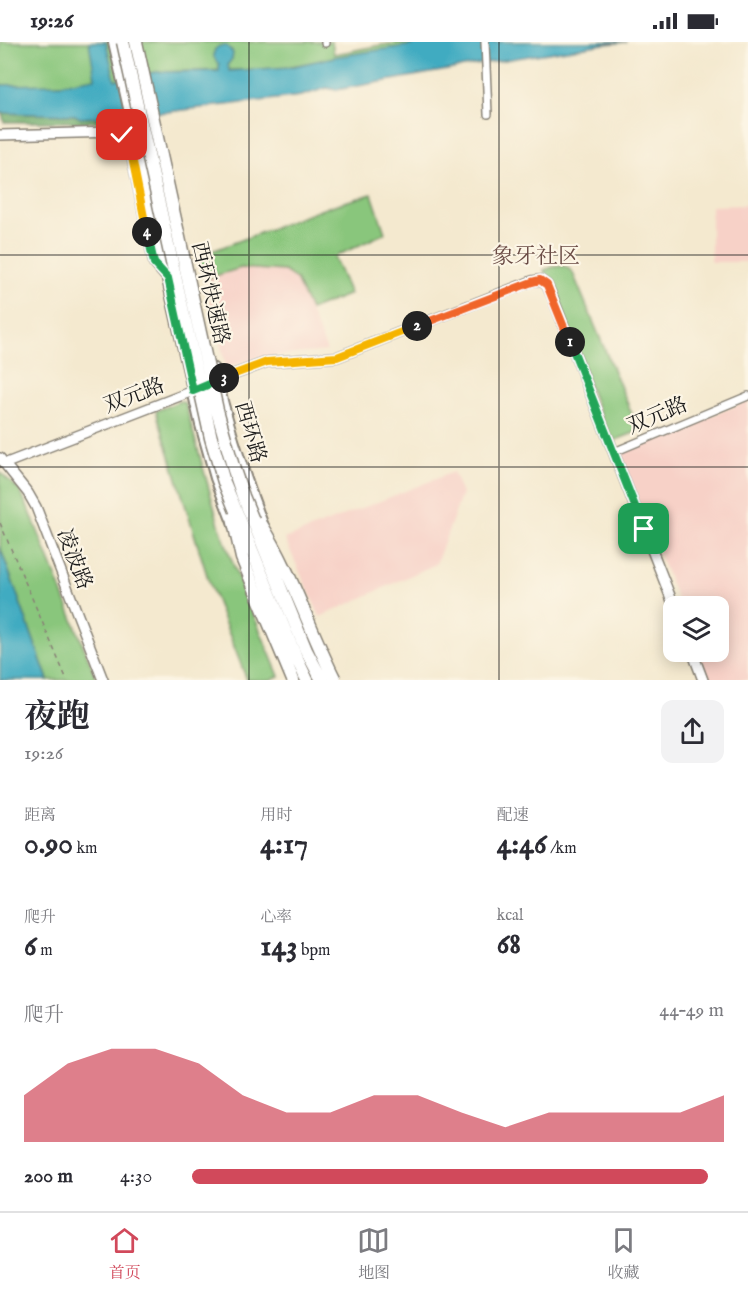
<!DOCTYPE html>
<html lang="zh">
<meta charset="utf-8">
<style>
body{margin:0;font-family:"IM FELL English","Noto Serif SC",serif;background:#f2f2f3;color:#2b2b33;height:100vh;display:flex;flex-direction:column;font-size:22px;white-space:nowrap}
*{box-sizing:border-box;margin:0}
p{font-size:20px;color:#7c7c81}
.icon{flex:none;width:33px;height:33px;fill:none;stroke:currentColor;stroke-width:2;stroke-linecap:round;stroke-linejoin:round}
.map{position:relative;height:638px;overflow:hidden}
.sheet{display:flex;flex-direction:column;background:#fff;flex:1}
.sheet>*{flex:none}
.tools{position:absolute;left:663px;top:554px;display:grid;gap:12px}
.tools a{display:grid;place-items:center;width:66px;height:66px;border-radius:12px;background:#fff;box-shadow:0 3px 15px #0003;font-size:30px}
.pin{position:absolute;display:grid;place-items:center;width:51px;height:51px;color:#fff;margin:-26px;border-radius:12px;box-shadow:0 3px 9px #0006}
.km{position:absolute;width:30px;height:30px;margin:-15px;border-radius:50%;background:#222;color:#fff;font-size:16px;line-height:30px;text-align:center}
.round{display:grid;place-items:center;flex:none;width:63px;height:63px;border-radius:12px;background:#f2f2f3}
.summary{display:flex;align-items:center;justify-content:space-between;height:102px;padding:0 24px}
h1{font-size:33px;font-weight:700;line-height:45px}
.stats{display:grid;grid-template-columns:repeat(3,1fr);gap:9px;height:102px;padding:6px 24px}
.stats div{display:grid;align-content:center}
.stats b{font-size:30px;font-weight:700}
.stats small{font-size:16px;font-weight:400}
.stats p{font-size:16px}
.chart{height:168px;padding:12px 24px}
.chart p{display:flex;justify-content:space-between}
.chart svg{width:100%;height:108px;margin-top:6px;fill:#d1495b;opacity:.7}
ul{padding:0 24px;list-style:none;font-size:20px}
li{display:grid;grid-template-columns:96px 72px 1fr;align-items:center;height:45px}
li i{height:15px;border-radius:8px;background:#d1495b}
.status{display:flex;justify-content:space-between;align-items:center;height:42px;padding:0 30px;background:#fff;direction:ltr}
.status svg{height:16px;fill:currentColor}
.dock{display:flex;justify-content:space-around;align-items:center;height:84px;border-top:2px solid #e1e1e2;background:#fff;font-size:16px;color:#7c7c81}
.dock a{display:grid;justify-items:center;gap:3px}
.dock .current{color:#d1495b}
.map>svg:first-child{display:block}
</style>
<div class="status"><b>19:26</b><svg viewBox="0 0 49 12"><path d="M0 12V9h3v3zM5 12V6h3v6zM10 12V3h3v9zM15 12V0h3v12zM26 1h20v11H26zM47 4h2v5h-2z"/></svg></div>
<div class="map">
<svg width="748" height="638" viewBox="0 0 748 638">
<rect width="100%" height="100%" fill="#fcf5e5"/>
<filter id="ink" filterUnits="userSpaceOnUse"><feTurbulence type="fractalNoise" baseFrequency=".0167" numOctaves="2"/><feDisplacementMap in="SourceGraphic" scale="12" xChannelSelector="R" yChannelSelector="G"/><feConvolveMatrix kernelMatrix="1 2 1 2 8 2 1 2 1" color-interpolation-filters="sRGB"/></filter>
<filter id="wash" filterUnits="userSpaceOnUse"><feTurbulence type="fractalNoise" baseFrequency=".008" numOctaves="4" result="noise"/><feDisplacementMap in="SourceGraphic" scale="24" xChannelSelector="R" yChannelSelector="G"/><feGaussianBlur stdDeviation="1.35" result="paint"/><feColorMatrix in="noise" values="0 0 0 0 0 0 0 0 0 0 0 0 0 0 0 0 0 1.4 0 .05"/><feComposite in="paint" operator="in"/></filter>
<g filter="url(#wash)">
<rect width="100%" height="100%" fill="#f4e9cf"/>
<path fill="#f7d1c7" d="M748,163V220H711V164Z
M241,226L284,229L292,233L296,237L327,309L262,315L226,325L205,237Z
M748,359V638H709L698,609H718V564H680L618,412Z
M453,430L462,452L436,522L320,575L285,497Z"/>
<path fill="#89c67b" stroke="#52714c" stroke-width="1.5" d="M0,0H332L334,12C361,8 386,0 412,0V3L274,27L156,30L115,38L47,43H0Z
M372,152L385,191L334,215L350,252L310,268L296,237L284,229L241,226L205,237L199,214L331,164Z
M564,224L572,229L639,389L616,398L609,396L544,228L553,225Z
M180,359L185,361L220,486L239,538L279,634L269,638H247L210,543L156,369Z
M0,430L20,449L31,472L97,638H48L0,505Z"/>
<path fill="#6eab6b" stroke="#456444" stroke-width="1.5" d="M2,71L75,73L80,76L116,75L112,80H4Z"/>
<path fill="#41abc1" stroke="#2e646e" stroke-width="1.5" d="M89,0H106L115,38L156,30L219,29V22C209,14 214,1 227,4L233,11L232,17L228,22L229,29L290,25L334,15L412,3V0H627L604,2L492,20L336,48L327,46L301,54L167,70L80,76L75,73L0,71V43L62,42L95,36Z
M0,505L48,638H0Z"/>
</g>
<g filter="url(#ink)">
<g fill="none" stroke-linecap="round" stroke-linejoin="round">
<defs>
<path id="street" d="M325,0V1
M485,0L488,72
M614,410L748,354"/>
<path id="secondary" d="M0,93L115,90L122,93L130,105L154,221L167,236
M211,341L267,320L337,315L532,239L540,238L547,243L553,256L674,564
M0,416L28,451L36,465L103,638
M4,422L198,347
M692,609L703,638"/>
<path id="primary" d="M114,0L201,383L216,436L234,483
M214,327C227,383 244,436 265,489
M281,532L322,624"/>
</defs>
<use href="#street" stroke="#888276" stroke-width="10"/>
<use href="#secondary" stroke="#888276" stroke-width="12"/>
<use href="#primary" stroke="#888276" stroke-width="14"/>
<path stroke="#888276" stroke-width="1.5" stroke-dasharray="4.5 4.5" stroke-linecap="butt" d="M0,481L67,638"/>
<use href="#street" stroke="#fff" stroke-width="7"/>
<use href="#secondary" stroke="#fff" stroke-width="9"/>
<use href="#primary" stroke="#fff" stroke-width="10"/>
<defs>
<path id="highway-bridge" d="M123,0L211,396L224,440L295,613L307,638
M136,0L217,368L234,428L243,454L306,608L322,638
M233,476L242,516L293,638
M261,482C292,531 309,587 335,638"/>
</defs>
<use href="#highway-bridge" stroke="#888276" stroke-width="15" stroke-linecap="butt"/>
<use href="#highway-bridge" stroke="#fff" stroke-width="12"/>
</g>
</g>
<g fill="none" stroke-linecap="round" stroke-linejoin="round" filter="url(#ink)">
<defs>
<path id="split-1" d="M570,300L644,487"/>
<path id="split-2" d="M417,284L532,240L540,238L547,243L570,300"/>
<path id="split-3" d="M224,336L267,320L337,315L417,284"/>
<path id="split-4" d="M147,190L154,221L168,236L193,349L224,336"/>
<path id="split-5" d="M122,93L130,105L147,190"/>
</defs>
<use href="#split-1" stroke="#fff" stroke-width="12"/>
<use href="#split-2" stroke="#fff" stroke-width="12"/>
<use href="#split-3" stroke="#fff" stroke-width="12"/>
<use href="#split-4" stroke="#fff" stroke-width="12"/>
<use href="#split-5" stroke="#fff" stroke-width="12"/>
<use href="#split-1" stroke="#22a559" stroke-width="8"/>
<use href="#split-2" stroke="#f0652b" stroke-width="8"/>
<use href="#split-3" stroke="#f5b400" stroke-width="8"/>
<use href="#split-4" stroke="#22a559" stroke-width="8"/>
<use href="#split-5" stroke="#f5b400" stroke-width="8"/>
</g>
<path fill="none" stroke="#1c1c1c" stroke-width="1.5" stroke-opacity="0.55" d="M249,0V638M499,0V638M0,213H748M0,425H748"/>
<g text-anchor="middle" stroke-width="4.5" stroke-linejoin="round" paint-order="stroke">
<g font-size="21" fill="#1c1c1c" stroke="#fcf5e5">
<text transform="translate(211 251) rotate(77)" y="7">西环快速路</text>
<text transform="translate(134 353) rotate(-21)" y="7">双元路</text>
<text transform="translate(657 373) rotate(-23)" y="7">双元路</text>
<text transform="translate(251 390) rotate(74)" y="7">西环路</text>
<text transform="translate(75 517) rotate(69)" y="7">凌波路</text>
</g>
<g font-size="22" fill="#6a4b45" stroke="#fcf5e5">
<text x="536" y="221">象牙社区</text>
</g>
</g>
</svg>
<div class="tools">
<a><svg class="icon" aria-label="layers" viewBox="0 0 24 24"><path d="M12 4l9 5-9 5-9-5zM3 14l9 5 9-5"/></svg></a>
</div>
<div class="pin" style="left:644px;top:487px;background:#1e9e55"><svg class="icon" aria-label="arrive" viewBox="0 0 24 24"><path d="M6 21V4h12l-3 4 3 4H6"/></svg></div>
<div class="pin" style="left:122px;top:93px;background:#d93025"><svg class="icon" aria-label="check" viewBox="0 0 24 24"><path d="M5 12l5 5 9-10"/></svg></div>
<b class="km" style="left:570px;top:300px">1</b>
<b class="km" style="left:417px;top:284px">2</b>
<b class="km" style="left:224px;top:336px">3</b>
<b class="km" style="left:147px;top:190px">4</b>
</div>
<section class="sheet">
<div class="summary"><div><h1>夜跑</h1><p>19:26</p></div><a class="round"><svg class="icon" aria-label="share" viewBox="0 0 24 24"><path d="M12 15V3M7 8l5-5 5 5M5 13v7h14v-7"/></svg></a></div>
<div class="stats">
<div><p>距离</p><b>0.90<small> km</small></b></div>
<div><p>用时</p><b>4:17</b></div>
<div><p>配速</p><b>4:46<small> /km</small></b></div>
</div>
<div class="stats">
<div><p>爬升</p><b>6<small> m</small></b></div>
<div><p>心率</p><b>143<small> bpm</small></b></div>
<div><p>kcal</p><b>68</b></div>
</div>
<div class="chart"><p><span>爬升</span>44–49 m</p>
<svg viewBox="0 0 160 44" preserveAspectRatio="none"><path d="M0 44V25L10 12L20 6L30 6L40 12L50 25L60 32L70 32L80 25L90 25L100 32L110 38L120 32L130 32L140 32L150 32L160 25V44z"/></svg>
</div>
<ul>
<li><b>200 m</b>4:30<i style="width:97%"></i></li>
</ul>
</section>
<nav class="dock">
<a class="current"><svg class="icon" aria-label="home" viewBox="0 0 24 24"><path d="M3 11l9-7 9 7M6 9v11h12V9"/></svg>首页</a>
<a><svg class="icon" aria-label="map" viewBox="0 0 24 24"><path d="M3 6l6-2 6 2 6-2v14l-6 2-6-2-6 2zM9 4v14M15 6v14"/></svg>地图</a>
<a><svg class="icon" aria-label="saved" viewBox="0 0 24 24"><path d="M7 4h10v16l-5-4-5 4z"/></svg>收藏</a>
</nav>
